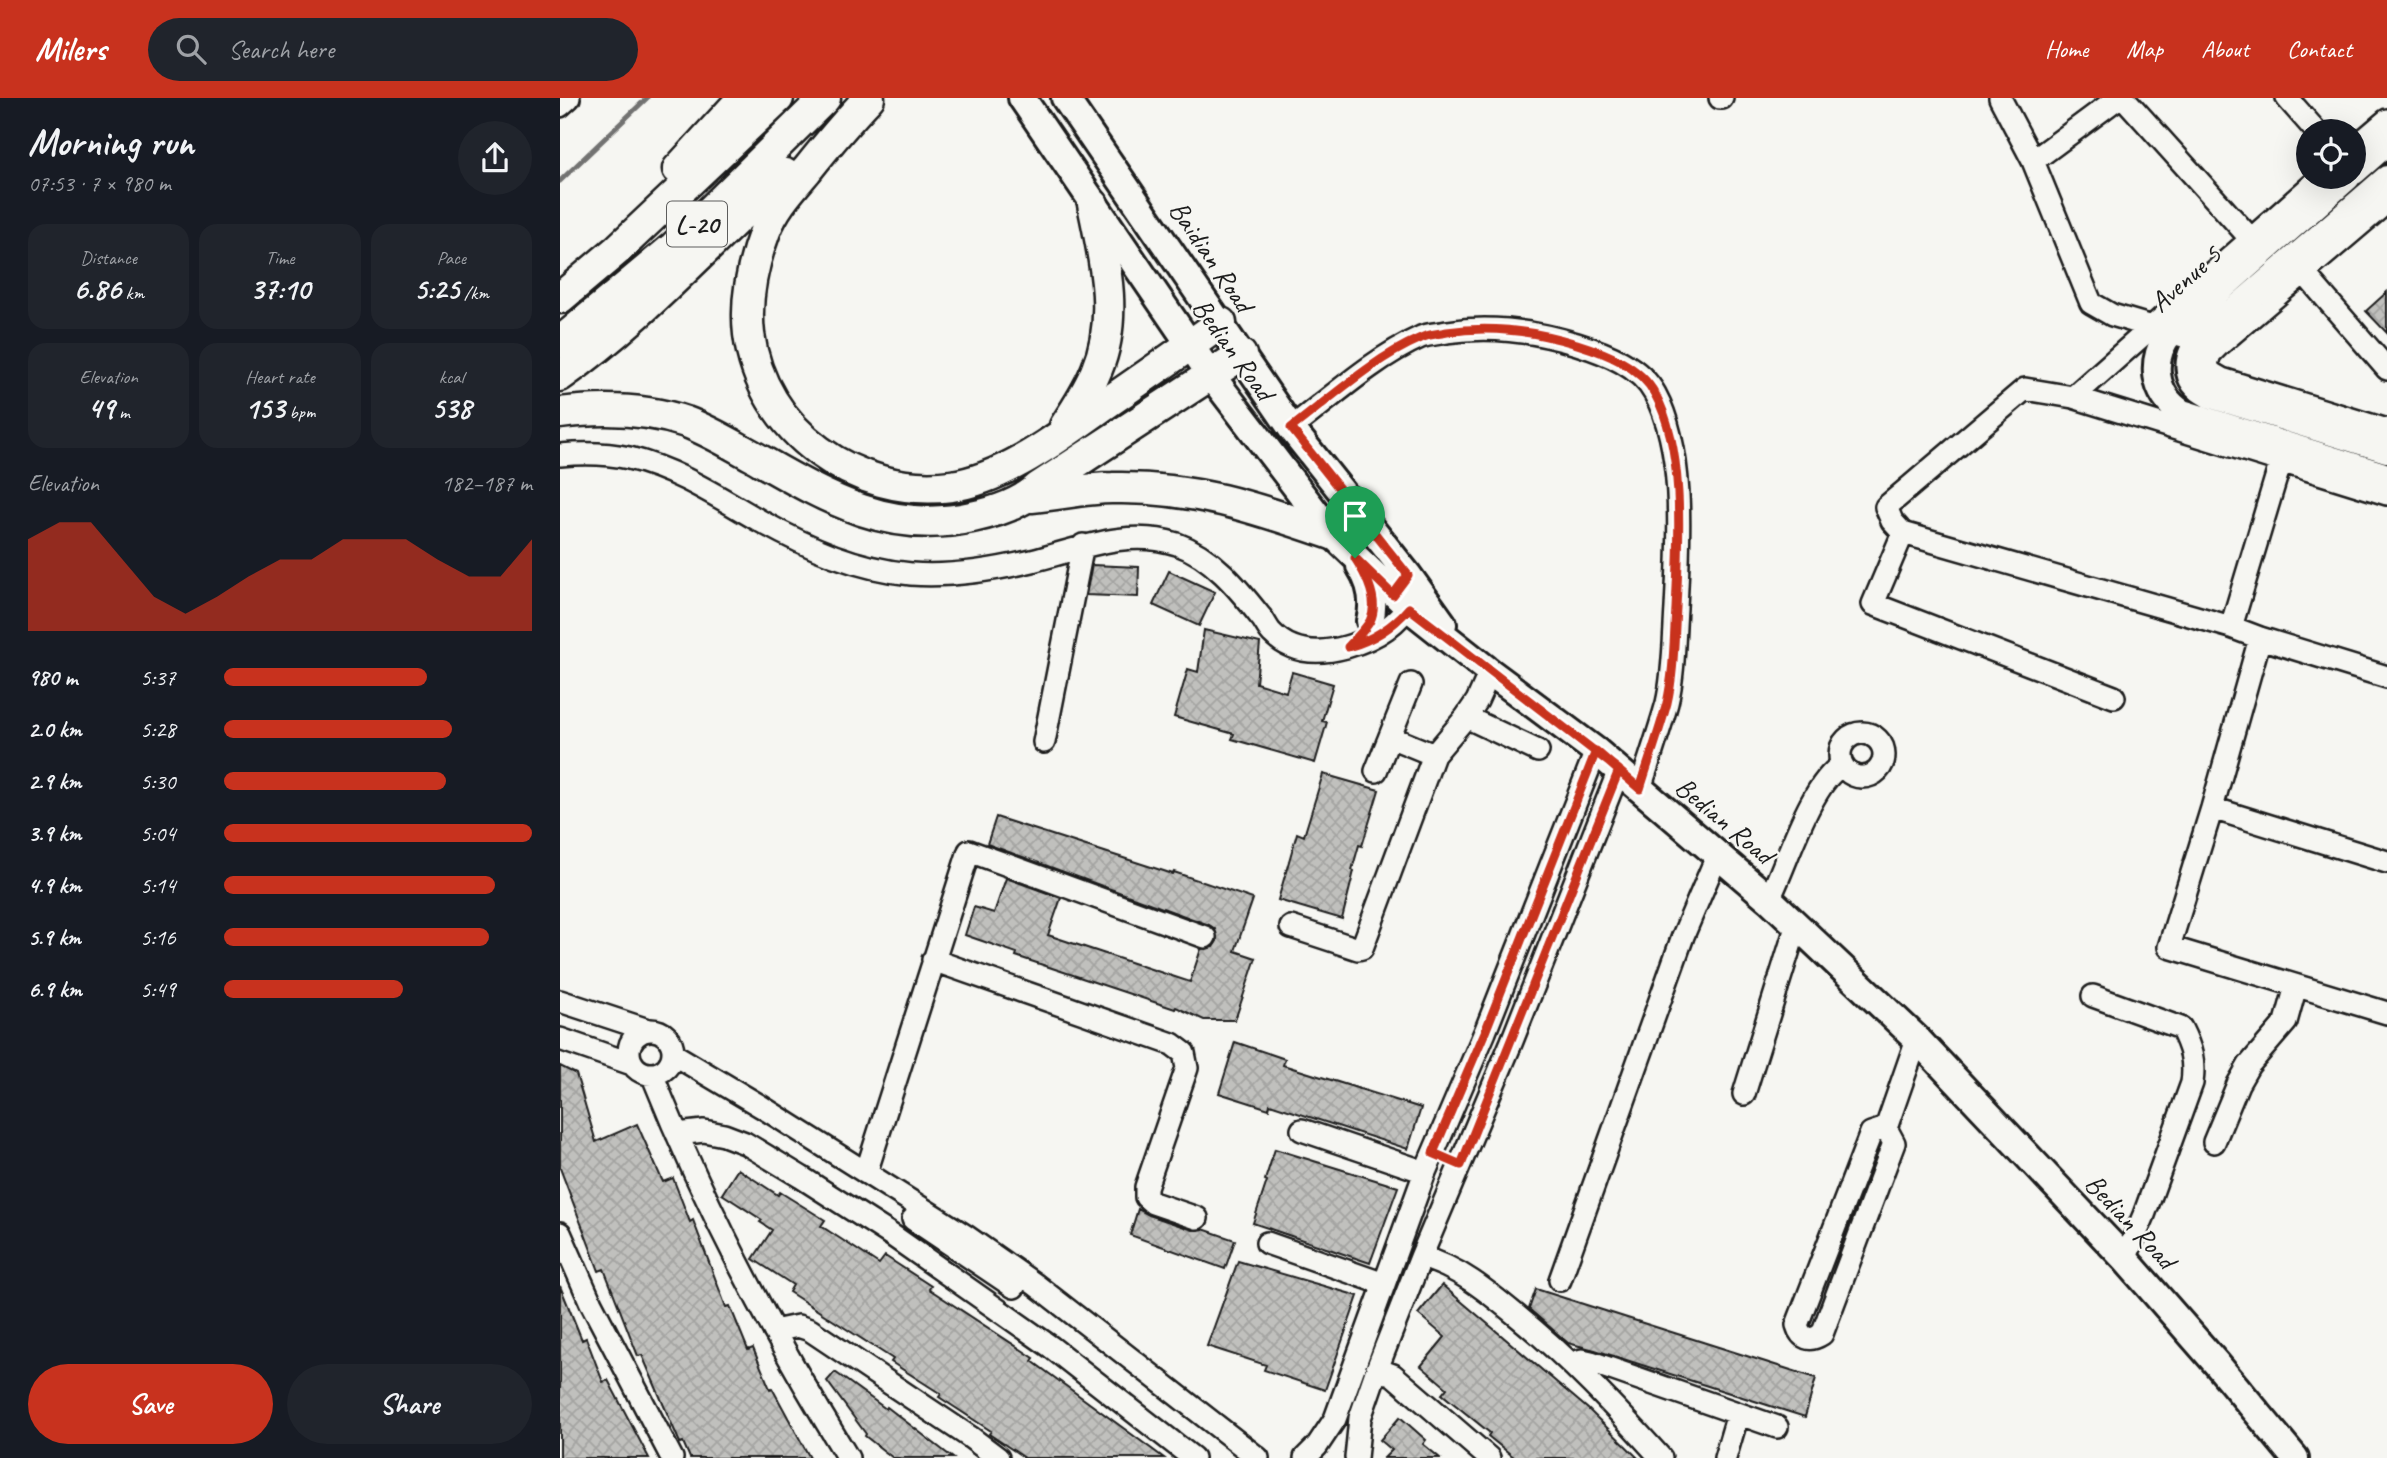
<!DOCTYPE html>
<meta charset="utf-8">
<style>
body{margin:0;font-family:Caveat,sans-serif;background:#20242c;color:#f1f3f6;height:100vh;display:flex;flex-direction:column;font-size:26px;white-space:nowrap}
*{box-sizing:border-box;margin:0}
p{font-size:23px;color:#9ea1a6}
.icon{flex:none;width:38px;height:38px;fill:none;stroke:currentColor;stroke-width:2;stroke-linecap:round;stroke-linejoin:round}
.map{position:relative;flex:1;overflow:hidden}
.details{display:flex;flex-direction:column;background:#171b24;width:560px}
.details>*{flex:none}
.fabs{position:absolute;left:1736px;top:21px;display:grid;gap:14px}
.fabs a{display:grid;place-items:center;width:70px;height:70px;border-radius:50%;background:#171b24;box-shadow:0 7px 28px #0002;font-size:35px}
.pin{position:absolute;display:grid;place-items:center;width:60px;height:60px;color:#fff;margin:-72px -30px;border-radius:50% 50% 50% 0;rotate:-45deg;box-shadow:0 0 7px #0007}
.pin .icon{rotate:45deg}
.round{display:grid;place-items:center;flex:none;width:74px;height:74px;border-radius:37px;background:#20242c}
.summary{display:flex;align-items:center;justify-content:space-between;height:119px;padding:0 28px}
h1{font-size:38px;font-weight:700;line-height:52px}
.stats{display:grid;grid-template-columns:repeat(3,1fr);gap:10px;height:119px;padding:7px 28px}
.stats div{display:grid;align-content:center;border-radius:18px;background:#20242c;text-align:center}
.stats b{font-size:30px;font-weight:700}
.stats small{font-size:19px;font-weight:400}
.stats p{font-size:19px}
.chart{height:196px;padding:14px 28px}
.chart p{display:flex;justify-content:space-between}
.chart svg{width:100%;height:126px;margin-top:7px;fill:#c8321e;opacity:.7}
.primary-button{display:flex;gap:14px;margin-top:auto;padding:14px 28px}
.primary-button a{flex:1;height:80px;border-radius:42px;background:#c8321e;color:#fff;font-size:28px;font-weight:700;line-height:80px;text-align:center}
.primary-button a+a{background:#20242c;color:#f1f3f6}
ul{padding:0 28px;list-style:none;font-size:23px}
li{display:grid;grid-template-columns:112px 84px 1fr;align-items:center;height:52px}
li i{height:18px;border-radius:9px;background:#c8321e}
header{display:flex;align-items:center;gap:42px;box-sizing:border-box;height:98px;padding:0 35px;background:#c8321e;color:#fff}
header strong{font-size:33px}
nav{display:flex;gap:38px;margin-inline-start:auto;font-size:24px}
.search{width:490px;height:63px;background:#20242c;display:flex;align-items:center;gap:18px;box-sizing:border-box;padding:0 24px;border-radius:38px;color:#9ea1a6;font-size:26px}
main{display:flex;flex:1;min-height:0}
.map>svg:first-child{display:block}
</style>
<header>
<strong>Milers</strong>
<div class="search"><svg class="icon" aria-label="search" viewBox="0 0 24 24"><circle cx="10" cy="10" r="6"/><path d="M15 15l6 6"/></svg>Search here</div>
<nav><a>Home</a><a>Map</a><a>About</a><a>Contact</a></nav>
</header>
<main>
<section class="details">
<div class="summary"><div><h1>Morning run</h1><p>07:53 · 7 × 980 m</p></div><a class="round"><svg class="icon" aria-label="share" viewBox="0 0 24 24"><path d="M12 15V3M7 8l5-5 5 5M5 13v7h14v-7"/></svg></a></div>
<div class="stats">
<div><p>Distance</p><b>6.86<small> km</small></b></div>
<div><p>Time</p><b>37:10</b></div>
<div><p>Pace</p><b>5:25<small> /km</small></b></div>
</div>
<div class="stats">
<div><p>Elevation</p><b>49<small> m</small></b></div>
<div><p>Heart rate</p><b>153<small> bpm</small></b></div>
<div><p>kcal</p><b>538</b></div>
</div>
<div class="chart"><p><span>Elevation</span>182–187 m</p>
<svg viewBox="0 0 160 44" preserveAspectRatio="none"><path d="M0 44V12L10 6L20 6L30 19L40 32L50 38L60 32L70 25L80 19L90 19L100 12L110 12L120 12L130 19L140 25L150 25L160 12V44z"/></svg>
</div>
<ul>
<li><b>980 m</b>5:37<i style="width:66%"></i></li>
<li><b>2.0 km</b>5:28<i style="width:74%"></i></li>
<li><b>2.9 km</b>5:30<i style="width:72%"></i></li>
<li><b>3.9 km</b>5:04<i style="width:100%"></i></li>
<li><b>4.9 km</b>5:14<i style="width:88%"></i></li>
<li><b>5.9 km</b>5:16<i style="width:86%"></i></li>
<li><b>6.9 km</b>5:49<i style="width:58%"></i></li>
</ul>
<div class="primary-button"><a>Save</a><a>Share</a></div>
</section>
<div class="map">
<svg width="1827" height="1360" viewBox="0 0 1827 1360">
<defs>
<pattern id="building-cross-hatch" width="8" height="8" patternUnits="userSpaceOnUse" patternTransform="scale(1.75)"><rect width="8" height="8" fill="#c0c0bd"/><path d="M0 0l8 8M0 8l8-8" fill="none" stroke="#a4a4a2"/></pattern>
</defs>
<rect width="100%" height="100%" fill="#f6f6f2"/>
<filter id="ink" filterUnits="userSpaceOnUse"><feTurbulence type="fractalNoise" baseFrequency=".0143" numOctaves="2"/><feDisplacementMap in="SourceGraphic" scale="14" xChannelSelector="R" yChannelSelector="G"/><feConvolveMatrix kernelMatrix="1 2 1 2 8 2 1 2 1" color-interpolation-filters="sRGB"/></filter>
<g filter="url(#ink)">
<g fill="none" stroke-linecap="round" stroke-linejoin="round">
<path stroke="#727271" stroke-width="5" d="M0,83L87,0"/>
</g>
<path fill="url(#building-cross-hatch)" stroke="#1c1c1c" stroke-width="2" d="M1827,194V235L1806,213Z
M532,467L579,469L578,499L526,497Z
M609,473L655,494L639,528L593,507Z
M644,532L700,545L696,585L726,594L732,574L773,586L762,623L767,624L755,665L672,641L674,636L614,619L628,571L638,574Z
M763,676L819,692L802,748L799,747L792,772L794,773L782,821L718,802L737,735L744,738Z
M436,719L613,776L614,774L693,801L675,853L696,860L675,922H644L616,909L615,911L456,858L457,855L405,837L414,809L434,815L446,780L501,800L488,837L630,884L641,851L653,849L657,843L655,831L649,827L427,746Z
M675,944L725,961L723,967L861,1010L848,1051L710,1006L709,1011L659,995Z
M0,968L16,976L36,1044L77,1026L103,1084L113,1080L130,1124L133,1122L166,1209L170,1208L188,1252L193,1250L210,1291L212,1290L250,1360H130L123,1344L120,1345L82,1257L78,1258L44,1171L39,1173L0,1070Z
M715,1051L838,1089L810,1165L693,1125L707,1083L705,1082Z
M178,1071L218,1097L220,1094L265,1122L261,1128L319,1166L325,1158L371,1188L369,1191L474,1260L472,1263L604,1360H465L429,1336L431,1333L379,1299L381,1296L331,1264L333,1261L229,1194L233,1187L193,1161L212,1132L200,1124L202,1122L162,1096Z
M578,1111L589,1117L633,1132L643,1131L675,1142L665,1171L570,1137Z
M678,1163L798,1198L765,1292L704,1272L706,1267L647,1248Z
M882,1187L1028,1311L1078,1360H955L928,1338L930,1335L882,1296L887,1290L861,1268L885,1239L858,1216Z
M0,1188L22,1242L26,1240L43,1284L48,1282L89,1360H0Z
M976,1191L1256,1280L1245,1319L1035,1252L1008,1245L969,1211Z
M275,1274L326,1311L327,1309L393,1360H333L305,1338L306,1336L267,1283Z
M840,1319L866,1342L863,1346L880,1360H824L832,1352L820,1342Z"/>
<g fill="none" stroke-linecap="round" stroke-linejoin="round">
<defs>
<path id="minor" d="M1160,0H1162
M1440,0L1473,63
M1558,0L1473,63L1531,205L1552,217L1640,243
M1564,0L1690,140
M1727,0L1756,33
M0,8L9,0
M1794,50L1827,22
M1761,79L1513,299L1827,396
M1827,104L1659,247L1650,256L1647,266L1650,274L1662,281L1827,332
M1744,175L1827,271
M1513,299L1465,291L1326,409L1332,423L1343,435L1671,529L1700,540L1827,579
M731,330C772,299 814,260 861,239C869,236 878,236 887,234C931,227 974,233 1017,246C1046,255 1080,268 1095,296C1126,353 1119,447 1116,510C1114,540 1114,576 1107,605C1099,634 1089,662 1080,691
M0,357C23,355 46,355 69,360C118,372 158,399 202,424C249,450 297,471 351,476C390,479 434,472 472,463C520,451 566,430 617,446C652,458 678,490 700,518C705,523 707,530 712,535C732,556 760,556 786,549C819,540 837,526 857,498
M1343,435L1313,506L1554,599
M1671,529L1721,363
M1700,540L1652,710L1609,849L1827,915
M906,619L978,653
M1280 657a22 22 0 1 1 44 0a22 22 0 1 1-44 0Z
M830,639L874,657
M484,644L523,447
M816,673L851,586
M1652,710L1827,764
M1209,801C1227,766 1249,687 1282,667
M731,829L798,851L802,850L874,657L906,619L917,603L930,574
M373,862L612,946L624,955L627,970L586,1089V1099L593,1105L637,1120
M1533,898L1621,930C1631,950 1635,963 1632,985L1584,1117L1565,1161
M0,903L88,932
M69 954a22 22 0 1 1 44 0a22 22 0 1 1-44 0Z
M0,941L72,966
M113,956L202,1009L406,1138L476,1187L698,1360
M92,976C145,1109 213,1238 288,1360
M1184,996L1237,826
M1326,1030L1311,1035L1237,1227C1241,1241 1250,1244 1262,1236L1334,1045L1326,1030L1357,941
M742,1032L865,1074
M117,1036L144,1033L164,1037L185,1045L241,1079L333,1138L491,1249L633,1360
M1654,1044L1678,986L1689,967L1726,924L1736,888
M306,1075L409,753L645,839
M353,1121L454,1189
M0,1135L31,1205L112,1360
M707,1145L824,1186
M861,1159C898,1169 927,1193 956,1217C1010,1261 1055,1309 1101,1360
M1000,1182L1123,838L1157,758
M214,1233L238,1228L250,1232L410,1339L438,1360
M1012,1265L1022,1262L1031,1264L1217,1329
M817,1271L833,1277L929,1360
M745,1360L757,1348L775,1321L865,1074L925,934L1036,653
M796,1360L800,1320L817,1271L861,1159L952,943L1059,672
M1165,1360L1178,1316"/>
<path id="major" d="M462,0L650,276L772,436L849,510L930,574L1036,653L1209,801L1357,941L1565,1161L1656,1265L1735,1360
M505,0L731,330L848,477L883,526
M1794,73L1827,44
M1787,79L1610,235C1589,260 1593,297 1622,315L1827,379
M1827,81L1643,240C1625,258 1623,283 1649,296L1827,351
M800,468C811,485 815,504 810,523"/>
<path id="highway" d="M309,0C287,23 267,47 247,72C231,91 214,109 205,133C193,165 185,202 189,236C201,333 296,400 391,388C445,381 500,338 544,307C583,280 622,253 661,225
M118,71L183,0
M0,200L57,152L218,0
M0,244L114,149L265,0
M0,278C83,220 150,143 225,76
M0,315C41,310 87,311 126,324C150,333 171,346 193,358C263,398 328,438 412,419C436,414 462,405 479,389L681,257
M505,328C517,309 529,292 537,271C559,218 544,160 533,106
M472,399C499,397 525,390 552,390C633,388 696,410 772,436"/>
</defs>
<use href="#minor" stroke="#1c1c1c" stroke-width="26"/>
<use href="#major" stroke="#1c1c1c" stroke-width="32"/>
<use href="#highway" stroke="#1c1c1c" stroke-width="35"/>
<use href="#minor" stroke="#f6f6f2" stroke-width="21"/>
<use href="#major" stroke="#f6f6f2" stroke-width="26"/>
<use href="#highway" stroke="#f6f6f2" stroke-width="30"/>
</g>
</g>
<g fill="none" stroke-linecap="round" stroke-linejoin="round" filter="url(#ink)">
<defs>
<path id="route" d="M795,460C806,477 820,503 810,523C805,532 795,541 788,549C813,542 832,530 849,510L1059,672L901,1067L873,1055L925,934L1036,653L1080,691C1089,662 1099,634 1107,605C1114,575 1114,541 1116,510C1119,447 1126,352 1095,296C1080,268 1046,255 1017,246C974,233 931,227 887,234C878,236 869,236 861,240C814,260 772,299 731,330L848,477L833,497L795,460"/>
</defs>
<use href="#route" stroke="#fff" stroke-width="14"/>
<use href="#route" stroke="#c8321e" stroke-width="9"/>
</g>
<g text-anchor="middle" stroke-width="5" stroke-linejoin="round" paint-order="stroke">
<rect fill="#f6f6f2" stroke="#5d5d5c" stroke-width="2" x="107" y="103.5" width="60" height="45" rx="5"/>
<g font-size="26" font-weight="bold" fill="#1c1c1c">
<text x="137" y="135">L-20</text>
</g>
<g font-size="28" fill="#1c1c1c" stroke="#f6f6f2">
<text transform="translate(652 158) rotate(56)" y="10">Baidian Road</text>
<text transform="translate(1625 180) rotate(-42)" y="10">Avenue 5</text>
<text transform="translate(674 251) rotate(54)" y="10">Bedian Road</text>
<text transform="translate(1165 722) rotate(40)" y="10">Bedian Road</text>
<text transform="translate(1571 1123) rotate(47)" y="10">Bedian Road</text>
</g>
</g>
</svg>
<div class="fabs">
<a><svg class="icon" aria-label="locate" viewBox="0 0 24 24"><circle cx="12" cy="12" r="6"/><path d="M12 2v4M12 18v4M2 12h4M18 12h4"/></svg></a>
</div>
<div class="pin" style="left:795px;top:460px;background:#1e9e55"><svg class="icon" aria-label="arrive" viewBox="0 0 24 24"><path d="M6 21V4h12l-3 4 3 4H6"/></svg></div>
</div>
</main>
